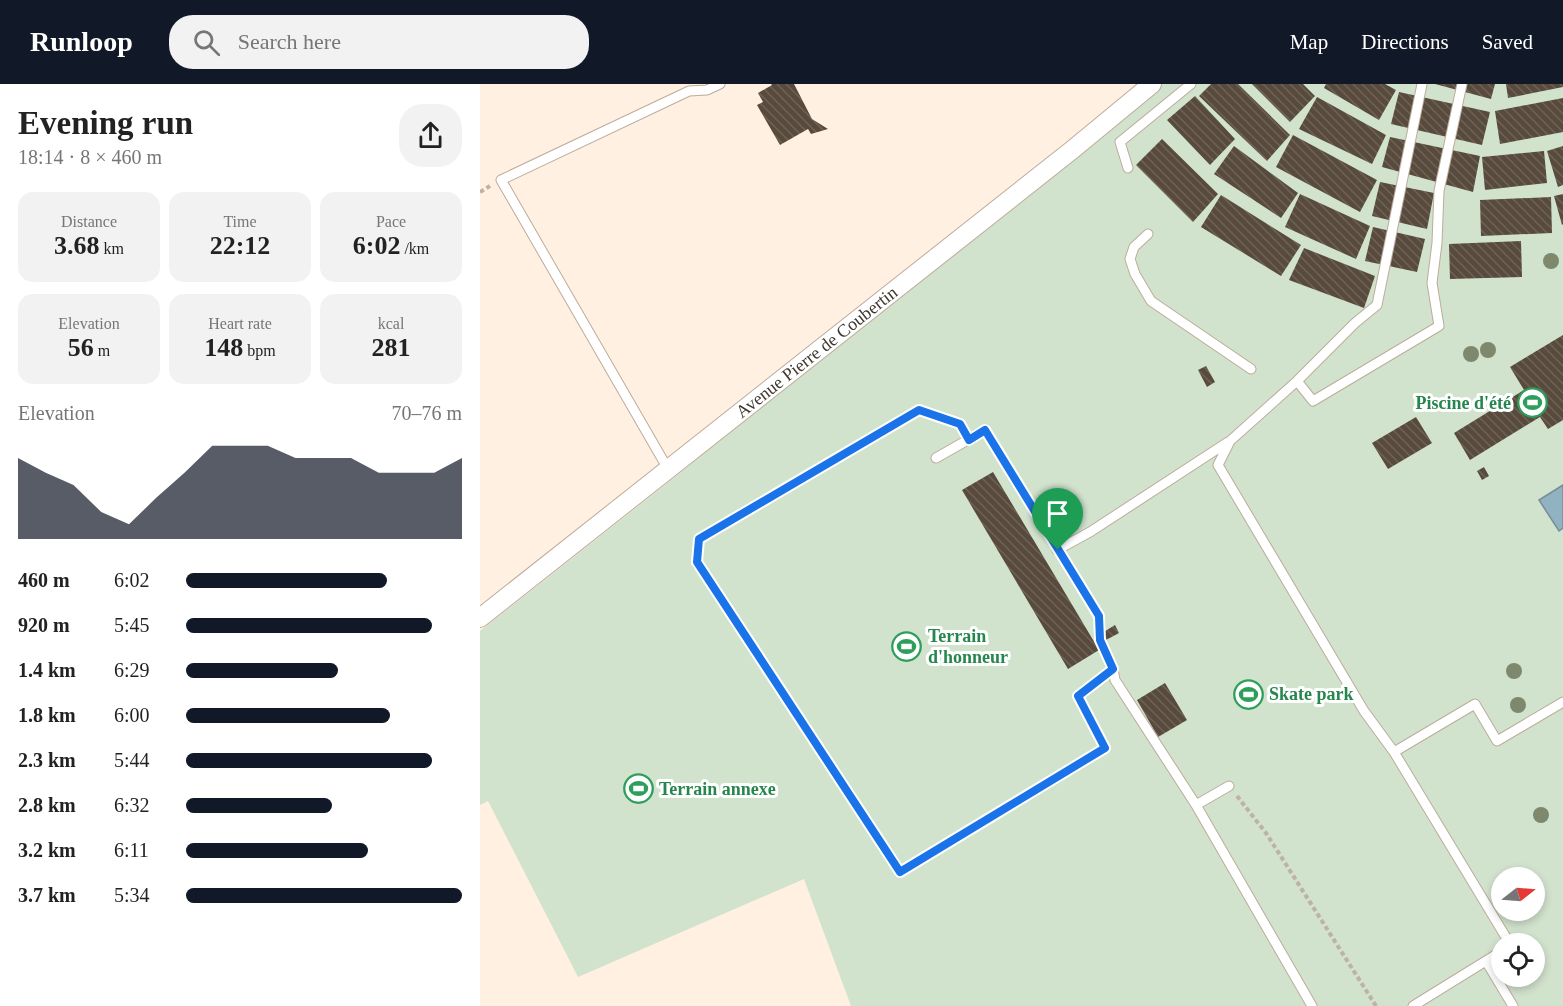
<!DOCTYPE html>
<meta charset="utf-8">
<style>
body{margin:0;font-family:Georgia,serif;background:#f2f2f2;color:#222;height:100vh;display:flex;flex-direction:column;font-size:22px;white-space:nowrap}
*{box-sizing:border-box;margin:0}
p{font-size:20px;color:#767676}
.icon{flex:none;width:33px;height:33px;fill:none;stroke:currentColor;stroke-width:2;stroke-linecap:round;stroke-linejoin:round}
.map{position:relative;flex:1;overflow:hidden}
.details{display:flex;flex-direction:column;background:#fff;width:480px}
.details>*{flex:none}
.needle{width:39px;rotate:73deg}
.fabs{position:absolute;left:1011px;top:783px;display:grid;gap:12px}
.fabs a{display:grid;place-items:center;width:54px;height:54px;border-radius:50%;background:#fff;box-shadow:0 3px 9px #0003;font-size:30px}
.pin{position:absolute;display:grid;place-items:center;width:51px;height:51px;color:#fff;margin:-62px -26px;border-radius:50% 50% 50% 0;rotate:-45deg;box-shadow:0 0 6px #0007}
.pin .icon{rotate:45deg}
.round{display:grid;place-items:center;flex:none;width:63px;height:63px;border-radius:24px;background:#f2f2f2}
.headline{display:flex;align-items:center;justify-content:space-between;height:102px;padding:0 18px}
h1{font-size:33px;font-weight:800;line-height:45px}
.metrics{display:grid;grid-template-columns:repeat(3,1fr);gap:9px;height:102px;padding:6px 18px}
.metrics div{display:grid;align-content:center;border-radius:15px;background:#f2f2f2;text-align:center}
.metrics b{font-size:26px;font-weight:800}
.metrics small{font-size:16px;font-weight:400}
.metrics p{font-size:16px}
.chart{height:168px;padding:12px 18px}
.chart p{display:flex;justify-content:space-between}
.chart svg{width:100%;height:108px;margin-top:6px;fill:#111827;opacity:.7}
ul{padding:0 18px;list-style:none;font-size:20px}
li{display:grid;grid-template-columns:96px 72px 1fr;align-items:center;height:45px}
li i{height:15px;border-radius:8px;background:#111827}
header{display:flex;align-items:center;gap:36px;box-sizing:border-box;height:84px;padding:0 30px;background:#111827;color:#fff}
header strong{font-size:28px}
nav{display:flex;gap:33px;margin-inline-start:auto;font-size:21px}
.search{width:420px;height:54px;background:#f2f2f2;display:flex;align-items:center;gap:15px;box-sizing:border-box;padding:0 21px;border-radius:24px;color:#767676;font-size:22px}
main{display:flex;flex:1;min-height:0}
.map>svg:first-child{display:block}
</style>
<header>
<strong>Runloop</strong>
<div class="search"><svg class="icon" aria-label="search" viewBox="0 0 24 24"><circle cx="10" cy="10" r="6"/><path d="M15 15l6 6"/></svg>Search here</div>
<nav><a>Map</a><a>Directions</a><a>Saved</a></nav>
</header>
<main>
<section class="details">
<div class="headline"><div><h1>Evening run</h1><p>18:14 · 8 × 460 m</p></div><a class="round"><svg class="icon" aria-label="share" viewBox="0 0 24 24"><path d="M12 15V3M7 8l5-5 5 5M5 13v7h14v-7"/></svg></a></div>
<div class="metrics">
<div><p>Distance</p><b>3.68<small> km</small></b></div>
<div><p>Time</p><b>22:12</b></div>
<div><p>Pace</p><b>6:02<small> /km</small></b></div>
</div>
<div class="metrics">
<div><p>Elevation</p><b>56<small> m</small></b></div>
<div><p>Heart rate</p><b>148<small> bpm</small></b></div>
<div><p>kcal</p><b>281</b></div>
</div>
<div class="chart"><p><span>Elevation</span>70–76 m</p>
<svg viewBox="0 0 160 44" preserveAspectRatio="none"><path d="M0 44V11L10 17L20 22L30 33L40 38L50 27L60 17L70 6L80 6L90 6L100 11L110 11L120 11L130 17L140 17L150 17L160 11V44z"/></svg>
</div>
<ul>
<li><b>460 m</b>6:02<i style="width:73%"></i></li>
<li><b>920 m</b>5:45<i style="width:89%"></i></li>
<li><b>1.4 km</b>6:29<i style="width:55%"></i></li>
<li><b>1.8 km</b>6:00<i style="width:74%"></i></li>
<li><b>2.3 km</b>5:44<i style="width:89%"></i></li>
<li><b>2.8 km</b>6:32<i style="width:53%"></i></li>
<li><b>3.2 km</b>6:11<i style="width:66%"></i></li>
<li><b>3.7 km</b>5:34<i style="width:100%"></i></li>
</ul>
</section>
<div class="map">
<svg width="1083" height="922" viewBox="0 0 1083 922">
<defs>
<pattern id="building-back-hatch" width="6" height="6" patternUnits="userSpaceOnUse" patternTransform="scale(1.5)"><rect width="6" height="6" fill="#584a3c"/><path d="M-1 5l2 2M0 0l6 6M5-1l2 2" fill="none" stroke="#6e6257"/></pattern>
</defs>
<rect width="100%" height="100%" fill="#fff0e2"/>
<path fill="#d1e2cd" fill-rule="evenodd" d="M681,0H1083V922H371L324,795L98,893L8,717L0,721V547L180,405ZM1022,794H1054V826H1022ZM1022,860H1054V892H1022Z"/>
<path fill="#91b2c1" stroke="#788d96" stroke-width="1.5" d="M1083,401V444L1079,447L1059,416Z"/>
<path fill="url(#building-back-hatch)" d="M291,0H314L332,35L348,45L331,50L328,45L300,61L277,21L283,18L278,9L292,1Z
M731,0H758L810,51L787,77L719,12Z
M772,0H823L835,12L810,38Z
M846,0H905L916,6L899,36L844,4Z
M955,0H1015L1011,15Z
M1026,0H1083V3L1028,14Z
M919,8L1010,28L1002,61L911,40Z
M715,12L755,55L730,81L687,36Z
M837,13L906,51L892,80L819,45Z
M1083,14V48L1020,60L1015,27Z
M813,51L897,96L880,128L796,83Z
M910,53L1000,72L993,108L902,83Z
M682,55L738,110L713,138L656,81Z
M754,62L818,109L801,134L734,90Z
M1083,62V101L1078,103L1067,67Z
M1064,67L1067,99L1005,106L1002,73Z
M900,98L954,109L947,145L892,132Z
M820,110L890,142L876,175L805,143Z
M1083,110V140L1082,141L1074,112Z
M741,111L821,161L801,192L721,143Z
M1071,113L1072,149L1001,152L1000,116Z
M893,143L945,155L937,188L885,177Z
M1041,157L1042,193L970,195L969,160Z
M824,164L895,192L884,224L809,196Z
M1083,251V336L1068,345L1060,333L990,376L974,349L1044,306L1030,283Z
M726,282L735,298L727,303L718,286Z
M936,333L952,359L908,385L892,359Z
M1004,383L1009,392L1002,396L997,387Z
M513,388L619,566L588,585L482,406Z
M595,440L598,445L591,448L589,443Z
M635,541L639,549L626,556L622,549Z
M685,599L707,636L678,653L657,616Z"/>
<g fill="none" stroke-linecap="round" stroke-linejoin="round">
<defs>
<path id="service" d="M982,0L959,107L957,159L952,199L959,242L833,317L817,297L750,357L738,381L884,627L914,668L1030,860
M648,84L640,58L711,0
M668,150L654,163L650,175L655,190L671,217L771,285
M817,297L875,239L897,221L942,0
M456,374L505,346L619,532L620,556L633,585L635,596L716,721
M188,385L21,96L209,7L227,6L240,0
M577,466L610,448L748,358
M598,612L633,585
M914,668L995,620L1017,657L1083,618
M749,702L716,721L832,922
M1006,877L1033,922
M933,922L1022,867"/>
<g id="minor">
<path id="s1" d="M0,534L592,66L672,0"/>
</g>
</defs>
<use href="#service" stroke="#bdac9b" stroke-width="11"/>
<use href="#minor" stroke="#bdac9b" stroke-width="20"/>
<path stroke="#beb2a6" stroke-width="4" stroke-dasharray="4.5 3" stroke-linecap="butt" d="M0,108L10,102
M483,344L480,340L439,326L219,455L217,478L420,788L625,664L604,623
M757,712L786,749L896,922"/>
<use href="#service" stroke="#fff" stroke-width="9"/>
<use href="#minor" stroke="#fff" stroke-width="18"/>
</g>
<g fill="#7e886d">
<circle cx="1071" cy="177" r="8"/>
<circle cx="1008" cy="266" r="8"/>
<circle cx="991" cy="270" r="8"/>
<circle cx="1034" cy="587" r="8"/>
<circle cx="1038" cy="621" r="8"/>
<circle cx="1061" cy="731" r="8"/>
</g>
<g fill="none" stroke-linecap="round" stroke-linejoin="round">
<defs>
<path id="route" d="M439,326L480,340L489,356L505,346L619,532L620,556L633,585L598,612L625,664L420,788L217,478L219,455Z"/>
</defs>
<use href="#route" stroke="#fff" stroke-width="12"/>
<use href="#route" stroke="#1a73e8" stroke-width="8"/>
</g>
<defs>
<symbol id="stadium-ring" viewBox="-11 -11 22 22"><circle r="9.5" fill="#fff" stroke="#2e9e5b" stroke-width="1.5"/><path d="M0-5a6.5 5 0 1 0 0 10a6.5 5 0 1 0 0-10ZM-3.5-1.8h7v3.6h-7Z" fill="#2e9e5b"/></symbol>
</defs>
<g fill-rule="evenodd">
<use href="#stadium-ring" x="1036" y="302" width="33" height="33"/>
<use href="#stadium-ring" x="410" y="546" width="33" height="33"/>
<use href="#stadium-ring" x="752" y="594" width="33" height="33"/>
<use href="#stadium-ring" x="142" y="688" width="33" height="33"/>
</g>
<g text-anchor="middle" stroke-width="6" stroke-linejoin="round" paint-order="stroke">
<g font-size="18" fill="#3e3730" stroke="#fff">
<text dy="6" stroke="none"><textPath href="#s1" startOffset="429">Avenue Pierre de Coubertin</textPath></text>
</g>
<g font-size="18" font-weight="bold" fill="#27864d" stroke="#fff" text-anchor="start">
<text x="1031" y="325" text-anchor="end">Piscine d'été</text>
<text x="448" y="558">Terrain<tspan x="448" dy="21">d'honneur</tspan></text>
<text x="789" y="616">Skate park</text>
<text x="179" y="711">Terrain annexe</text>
</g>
</g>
</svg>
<div class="fabs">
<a><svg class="needle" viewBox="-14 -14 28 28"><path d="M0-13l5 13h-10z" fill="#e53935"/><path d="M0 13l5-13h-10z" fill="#767676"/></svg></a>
<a><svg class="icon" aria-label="locate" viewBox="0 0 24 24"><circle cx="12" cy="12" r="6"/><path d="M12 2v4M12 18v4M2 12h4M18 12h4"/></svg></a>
</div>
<div class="pin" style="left:578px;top:466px;background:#1e9e55"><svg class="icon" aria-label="arrive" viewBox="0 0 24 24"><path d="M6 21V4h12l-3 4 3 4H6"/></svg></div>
</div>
</main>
